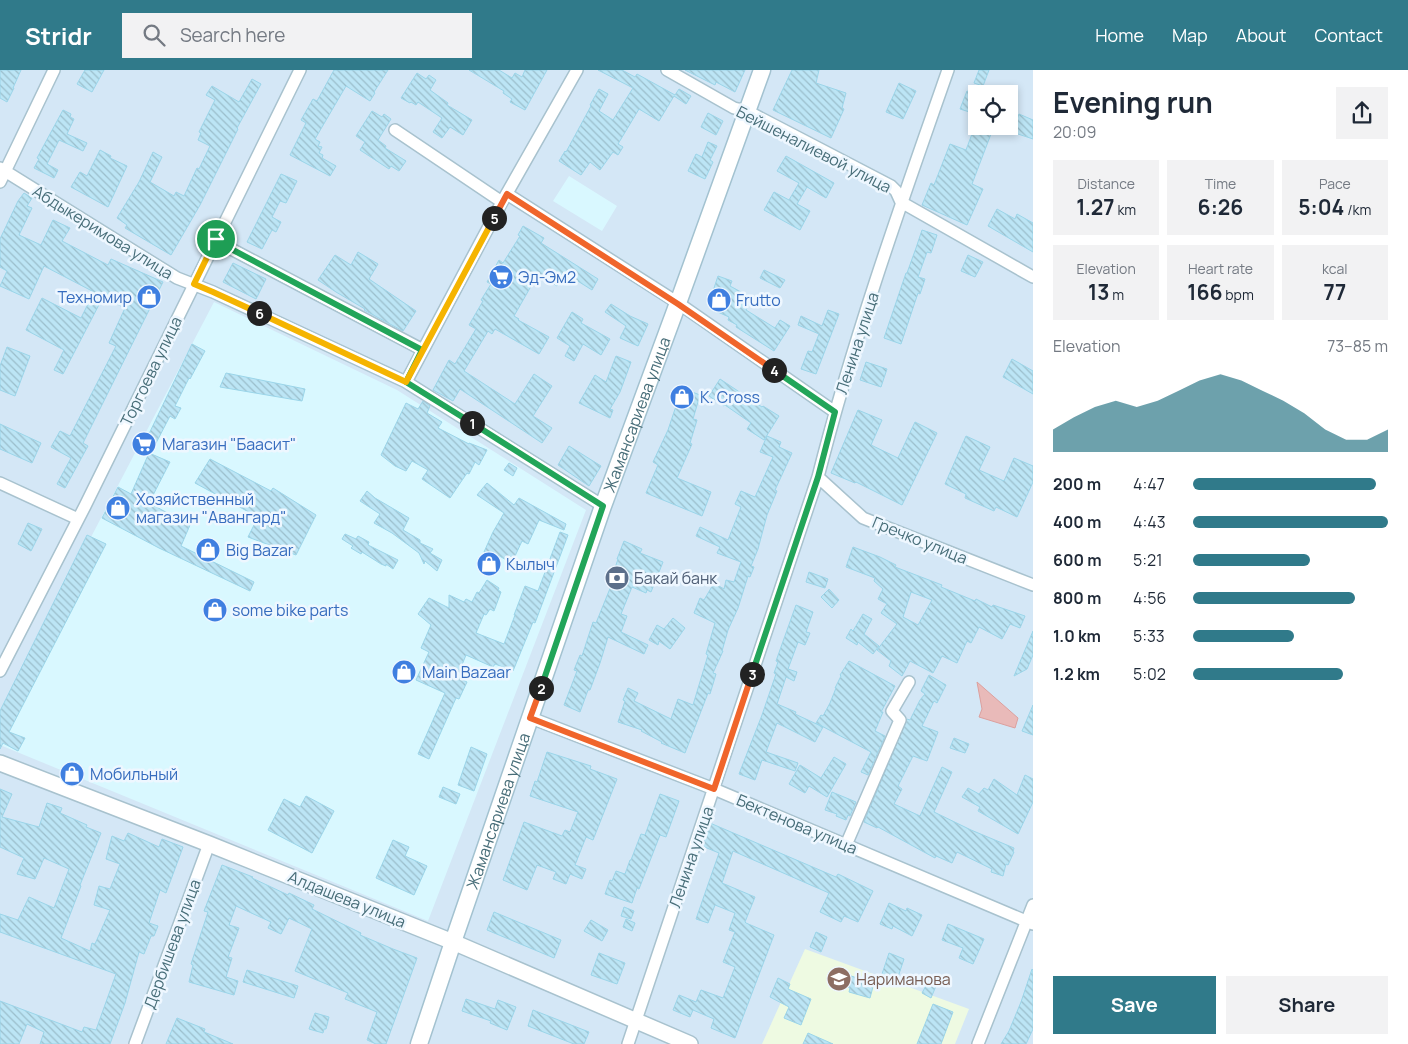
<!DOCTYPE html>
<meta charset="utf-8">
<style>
body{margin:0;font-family:Manrope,sans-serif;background:#f2f2f3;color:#1f2937;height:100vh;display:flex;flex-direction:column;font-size:19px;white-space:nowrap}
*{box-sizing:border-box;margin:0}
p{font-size:16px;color:#747a83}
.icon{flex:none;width:28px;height:28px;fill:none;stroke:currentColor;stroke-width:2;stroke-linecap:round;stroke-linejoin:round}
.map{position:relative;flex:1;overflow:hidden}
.sheet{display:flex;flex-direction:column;background:#fff;width:375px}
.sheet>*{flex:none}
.controls{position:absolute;left:968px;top:15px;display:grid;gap:10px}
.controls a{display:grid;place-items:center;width:50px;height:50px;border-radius:0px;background:#fff;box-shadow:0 2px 8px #0003;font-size:25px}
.pin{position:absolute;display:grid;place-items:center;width:42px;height:42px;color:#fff;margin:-21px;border:2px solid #fff;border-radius:50%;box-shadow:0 1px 5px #0007}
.km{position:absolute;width:25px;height:25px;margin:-12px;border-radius:50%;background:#222;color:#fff;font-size:14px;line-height:25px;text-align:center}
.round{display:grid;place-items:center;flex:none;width:52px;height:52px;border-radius:0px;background:#f2f2f3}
.summary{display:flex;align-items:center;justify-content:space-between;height:85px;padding:0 20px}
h1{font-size:28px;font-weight:700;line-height:38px}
.stats{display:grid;grid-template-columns:repeat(3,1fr);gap:8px;height:85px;padding:5px 20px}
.stats div{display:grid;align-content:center;border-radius:0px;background:#f2f2f3;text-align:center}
.stats b{font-size:21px;font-weight:700}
.stats small{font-size:14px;font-weight:400}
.stats p{font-size:14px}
.chart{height:140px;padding:10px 20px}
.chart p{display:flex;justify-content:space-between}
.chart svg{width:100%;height:90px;margin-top:5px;fill:#307a8a;opacity:.7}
.button{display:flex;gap:10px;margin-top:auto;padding:10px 20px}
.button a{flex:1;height:58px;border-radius:0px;background:#307a8a;color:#fff;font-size:20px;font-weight:700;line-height:58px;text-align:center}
.button a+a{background:#f2f2f3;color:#1f2937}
ul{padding:0 20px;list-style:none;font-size:16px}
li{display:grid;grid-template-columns:80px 60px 1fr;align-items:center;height:38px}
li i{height:12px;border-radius:6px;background:#307a8a}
header{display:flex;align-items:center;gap:30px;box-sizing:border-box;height:70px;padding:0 25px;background:#307a8a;color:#fff}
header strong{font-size:24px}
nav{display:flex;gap:28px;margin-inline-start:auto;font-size:18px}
.search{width:350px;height:45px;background:#f2f2f3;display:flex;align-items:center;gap:12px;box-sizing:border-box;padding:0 18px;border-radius:0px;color:#747a83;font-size:19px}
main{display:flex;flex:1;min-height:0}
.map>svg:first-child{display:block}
</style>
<header>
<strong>Stridr</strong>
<div class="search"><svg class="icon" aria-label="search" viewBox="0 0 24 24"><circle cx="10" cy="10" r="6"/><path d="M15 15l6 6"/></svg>Search here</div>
<nav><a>Home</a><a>Map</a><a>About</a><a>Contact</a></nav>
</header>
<main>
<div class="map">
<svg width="1033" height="974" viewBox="0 0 1033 974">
<defs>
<pattern id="building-back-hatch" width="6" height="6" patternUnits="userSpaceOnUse" patternTransform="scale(1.25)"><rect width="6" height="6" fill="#bce5f5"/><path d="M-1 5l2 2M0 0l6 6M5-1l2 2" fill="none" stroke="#9bbecb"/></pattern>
</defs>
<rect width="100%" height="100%" fill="#e6f2fe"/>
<path fill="#d4e7f6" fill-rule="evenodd" d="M0,0H1033V974H0ZM976,24H1009V56H976Z"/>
<path fill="#d9f8ff" d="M569,106L617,136L602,161L553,131Z
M214,232L397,320L586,440L428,851L0,675V641Z"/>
<path fill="#eefae2" d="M805,879L969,939L955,974H762Z"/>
<path fill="#e9bab9" stroke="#dca09e" d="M977,612L1018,648L1015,658L979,647L982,639Z"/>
<path fill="url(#building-back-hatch)" stroke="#9bd5e9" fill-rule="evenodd" d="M0,0H21L13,18H14L7,32L0,28Z
M85,0H104L92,22L77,14Z
M334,0H388L374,22L375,23L370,31L346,16L315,69L320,72L318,76L322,77L319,83L323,85L322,88L336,96L330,106L290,85L306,53L301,50L313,29L317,31Z
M469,0H499L512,8L515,3L522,7L525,0H547L525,40L510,32L512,29L503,23L504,21Z
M598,0H622L635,7L637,4L675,25L679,19L691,26L686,34L674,26L659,51L639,39L618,74L623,77L618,85L613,82L600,100L590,92L581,105L559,91L565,81L566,82L591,36L590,35L599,19L608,24L599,41L613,50L633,18Z
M685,0H745L735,22L716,12L715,15Z
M792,0H819L816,13L846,23L842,38L844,39L831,68L773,40Z
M979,0H989L983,16L974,13Z
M417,3L426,9L429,5L436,10L430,20L448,33L447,35L472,50L463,65L450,57L442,68L433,62L442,48L418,32L416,35L411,32L410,33L401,28Z
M252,9L261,14L237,58L238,59L200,135L171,185L125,158L127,155L117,148L139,112L153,82L162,87L150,112L174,126L176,122L184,126L197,98L199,99L210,76L198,70L201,63L199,62L215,30L206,25L212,16L239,32Z
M899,13L916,21L903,49L886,42Z
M967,21L976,24V44L960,39Z
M63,40L71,44L70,47L74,49L67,64L87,73L83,81L59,70L47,94L58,100L54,108L34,98L39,89L37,88Z
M372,41L382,47L384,44L391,49L378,70L386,76L385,78L406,91L399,101L391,96L389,99L360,80L365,72L356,66Z
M708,43L723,51L716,65L701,57Z
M1019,44L1033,50V69L1012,62Z
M975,56H994L972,114L983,119L967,155L922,135L931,113L934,115L950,74L966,80Z
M708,72L717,76L710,90L713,92L705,109L688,101L696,84L702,87Z
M100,80L111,86L110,88L127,96L108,137L71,117L80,102L87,106Z
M786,86L834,113L826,128L807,117L797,134L810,141L800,160L764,140L774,122L789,130L799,113L777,101Z
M281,104L297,111L286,133L280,131L272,147L281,152L276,162L272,160L262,179L247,172Z
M24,123L32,128L27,136L32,138L19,165L41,175L53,150L70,158L62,171L108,195L111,189L163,212L83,373L88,376L65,418L57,414L71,388L51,377L60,361L70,366L116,276L109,273L125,238L103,227L63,304L54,300L64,280L26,260L42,228L81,248L94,222L44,196L29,229L0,216L7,201L0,197V169L18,131Z
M997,139L1015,149L1017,144L1033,153V182L988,156Z
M523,156L544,168L541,173L598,209L592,220L565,203L557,216L538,204L514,246L519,249L518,250L549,267L539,284L495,259L492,264L488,261L464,301L515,334L534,304L552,316L533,346L552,358L542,373L460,319L453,331L433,320L449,290L455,294L476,259L469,255L483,231L481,230L491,214L487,212L499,190L503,193L520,166L518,165Z
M922,160L937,165L931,183L927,182L918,207L925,209L920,224L918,223L901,274L884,268L906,203H907L916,178Z
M358,182L378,194L369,209L416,241L403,261L364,240L365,239L336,222L318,210L335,185L351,195Z
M968,185L983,192L975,207L961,201Z
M233,193L266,209L256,229L223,212Z
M764,200L785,210L780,218L760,208Z
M718,206L732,211L730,216L752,228L746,240L775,258L780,250L790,256L774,281L736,257L737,255L728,250L729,247L711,239L718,222L713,221Z
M611,234L630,246L648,254L638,276L620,268L626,256L605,242Z
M828,240L839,244L816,304L801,299L808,281L812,282L819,264L798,255L801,246L822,256Z
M572,242L583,249L581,253L610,269L601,285L583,274L574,291L565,286L570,276L557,268Z
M192,274L205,281L190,309L189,308L175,336L181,338L175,349L170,346L155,375L147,368Z
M7,277L30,286L15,326L0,320V296Z
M616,286L631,292L620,322L610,339L613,340L610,348L579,333L595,305L606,312Z
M1012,289L1033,301V324L1003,307Z
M866,292L887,299L881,317L860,310Z
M226,303L305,319L302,331L220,317Z
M720,309L762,337L763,336L779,346L764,370L747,359L751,353L725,335L724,336L709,326Z
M679,317L700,325L693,349L697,350L690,373L692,374L677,408L711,422L702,446L646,423L658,395L653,392L668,360L676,336L673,335Z
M423,331L430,336L427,343L442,352L438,358L469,374V373L487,380L479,395L475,392L469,404L467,403L450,428L422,409L428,400L412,391L406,401L395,396L381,385L406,333L418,339Z
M858,340L882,350L871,375L898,388L915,352L937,363L902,435L856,412L855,413L831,403Z
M0,354L41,373L32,393L0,379Z
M767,366L781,372L779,377L792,383L775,420L777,421L767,445L758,479L751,496L754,497L750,507L748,506L738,538L728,560L722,581H723L713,603L716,604L710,624L708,623L685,683L661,673L662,672L641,661L642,660L618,652L625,631L623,630L628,618L638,623L634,631L671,649L678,629L693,635L708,585L706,584L715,553L694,543L700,528L704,530L714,513L724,519L726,510L734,512L741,492L717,483L720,477L696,466L700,457L728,470L741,437L735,434L741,421L755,427L773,387L760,382Z
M966,366L990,377L979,400L1004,411L1014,388L1033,396V412L1017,447L996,437L994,441L965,428L966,424L945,414Z
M569,376L601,396L589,416L558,395Z
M149,383L170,392L149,433L190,455L181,476L254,512L250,521L159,478L102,448L118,417L131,424Z
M210,389L271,421L273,418L316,445L296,485L248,467L258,447L195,413Z
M509,393L517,398L513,406L504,400Z
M487,413L514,435L519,428L566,454L564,460L539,450L528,474L522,471L515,486L510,487L508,491L496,484L484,482L493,462L504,443L477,425Z
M367,421L375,428L409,448L403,460L420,470V473L433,479L430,483L442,490L437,501L425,491L424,494L419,483L392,463L374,453L380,444L360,431Z
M28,453L42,459L31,481L18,474Z
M560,462L568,465L535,553L533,552L513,601L495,594L493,597L466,585L457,607L467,612L459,629L456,628L429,689L418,684L445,623L416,610L429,582L421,578L431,555L418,544L429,528L449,538V525L464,532L466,529L472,532L477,522L479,523L487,510L499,518L498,520L501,522L494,541L490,539L486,545L484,544L476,563L504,574L515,545H514L525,516L538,521Z
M345,464L356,469L358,466L369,472L368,475L398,490L393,499L386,494V496L381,494L362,482L361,484L351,478L353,476L342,469Z
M87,465L106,474L9,662L25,668L18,681L3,673L0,679V641Z
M624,471L642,479L640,483L663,492L651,522L647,520L646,523L632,517L621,544L627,546L621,562L648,575L644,584L608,567L600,593L590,620H588L580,642L564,635L577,601L574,600L580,585L582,586L593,552L596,553L611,516H609L618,489H617Z
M853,477L880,487L896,495L895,497L942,515L941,517L975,531L976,529L992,537L993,535L1025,546L1020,558L1010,554L1002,569L979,557L971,573L967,571L957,593L942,586L933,603L910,591L902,606L889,596L891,591L877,580L897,554L881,543L887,534L878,529L883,519L874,511L875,508L846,497ZM911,522L932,530L918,555L903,547Z
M809,502L828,509L825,518L806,512Z
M829,519L839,530L832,538L821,527Z
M796,535L813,542L806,562L810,563L805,575L798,572L788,599L797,602L794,611L786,607L777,634L796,642L795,644L823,657L815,672L777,653L766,682L798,693L795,701L762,690L755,710L739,704L762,645L776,604L774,603L778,592L776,591Z
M863,544L872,549L864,564L879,576L873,584L858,572L857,575L846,568L851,559L853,561Z
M673,548L685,558L670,579L659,571L658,575L649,570L657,555L664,559Z
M1033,561V585L1027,599L1014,606Z
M849,591L895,616L881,642H883L875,661L885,666L868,705L861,702L871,682L816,653L821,645L823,646L830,633L836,618H835L841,606L840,605Z
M929,605L946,615L937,633L934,631L922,656L938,662L927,691L913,686L898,716L902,719L894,734L920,746L942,697L952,702L934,742L971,760L1014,778L1013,782H1014L1008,795L1006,794L1003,806L991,802L992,799L957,782L952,793L936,786L935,788L878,757L877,758L864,752L907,649L910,650L920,630L925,624L921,621Z
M1033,635V665L1022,661Z
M954,668L969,674L965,683L950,678Z
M471,677L487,684L474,721L458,715Z
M547,682L591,696L590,699L617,709L593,770L586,767L575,795L586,799L582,809L570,804L566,814L553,809L556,802L537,795L527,820L503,810L524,752L562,766L565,760L570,762L578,742L530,726L535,711L537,712Z
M834,687L846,694L827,727L809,716L805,723L789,714L800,695L821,708Z
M1025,705L1033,709V732L1018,764L978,741L980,737L962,727L968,718L979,724L984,718L988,720L994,709L1017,725Z
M443,717L460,724L456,734L439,727Z
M0,719L12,724L2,747L39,757L47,733L62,738L60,743L87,755L86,757L101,763L80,815L81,816L61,868L90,881L92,873L95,874L110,840L94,835L99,816L110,819L120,794L106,789L112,766L124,771L128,763L159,777L162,769L183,777L166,823L160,820L149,853L158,856L154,866H151L144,884L139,882L125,933L110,974H40L44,962L27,954L19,974H0V931L82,962L84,957L96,960L116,904L0,862V844L18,850L29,827L54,838L69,799L44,788L35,809L17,804L24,788L0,777Z
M832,722L856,732L850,746L848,745L846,750L836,746L837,744L825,740Z
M660,724L679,731L666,767L660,765L639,819L637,818L632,833L605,824L610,810L612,811L616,801L625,804L630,790H631L641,764L645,765Z
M306,726L334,741L312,783L268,760L284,729L300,737Z
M710,753L836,807L838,804L873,821L858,852L844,846L841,852L820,842L829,823L733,781L722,813L755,827L745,852L746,853L774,865L735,968L711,958L714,949L693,940L690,947L673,940L679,925L696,932L701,920L723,928L735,897L723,892L735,862L729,860L735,843L715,835L708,853L696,849L719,783L702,776Z
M393,770L409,777L405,786L427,796L414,825L376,808Z
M222,795L253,807L252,808L288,825L289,823L314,835L312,839L361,863L360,865L393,879L417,888L386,974H376L367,970L377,942L345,929L348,923L295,901L312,859L289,848L281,864L268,858L271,852L236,836L229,855L239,858L228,887L232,888L226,907L238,911L234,925L189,912L193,895L191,894L208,842L204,841Z
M889,833L906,841L907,838L922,845L912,866L893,856L892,859L880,854Z
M624,837L634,841L631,849L621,846Z
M494,842L561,870L554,888L487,860Z
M626,849L635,853L632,861L623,857Z
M591,850L608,860L602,871L584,861Z
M948,854L984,869L973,894L959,888L963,878L942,870Z
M816,862L827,867L821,882L810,877Z
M599,883L625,893L617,914L591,905Z
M889,883L904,889L897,910L882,904Z
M1032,899L1033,900V959L1026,974H1001L1009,961L1021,932Z
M247,900L298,916L294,928L243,912Z
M838,902L874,913L870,928L849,922L850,918L835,913Z
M778,908L790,914L788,919L811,929L801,955L784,948L789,937L770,927Z
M928,912L936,916L931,928L922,923Z
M466,929L495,939L498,930L516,937L507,960L490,953L491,951L462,941Z
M933,934L953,942L941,974H917Z
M533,940L589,962L584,974H574L528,956Z
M315,943L329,947L326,959H324L323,963L309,959Z
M177,948L205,959L204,962L233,974H166Z
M808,963L833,974H803Z"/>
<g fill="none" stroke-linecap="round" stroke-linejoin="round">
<defs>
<path id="minor" d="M667,0L734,38L747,41L891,116L896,121L901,132L1033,207
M395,60L502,132
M0,98L177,208L213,222L406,312L603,436
M0,112L54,0
M507,124L678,233L835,342
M216,169L233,180L423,280
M406,312L502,132L577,0
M818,407L863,448L1033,515
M0,413L78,449
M0,601L85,436L300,0
M531,648L714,719L1033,854
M846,775L900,650L892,641L909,612
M135,974L209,774
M628,974L818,407C853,269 901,134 948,0
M978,974L1033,835"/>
<path id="tertiary" d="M0,693L209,774L453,872L690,974"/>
<g id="secondary">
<path id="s1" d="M419,974L453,872L603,436L678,233L762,0"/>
</g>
</defs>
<use href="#minor" stroke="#a8c2ce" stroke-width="14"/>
<use href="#tertiary" stroke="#a8c2ce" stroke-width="18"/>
<use href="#secondary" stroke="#a3c2d0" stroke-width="19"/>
<use href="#minor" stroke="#fff" stroke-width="11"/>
<use href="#tertiary" stroke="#fff" stroke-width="15"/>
<use href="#secondary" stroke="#fff" stroke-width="16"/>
</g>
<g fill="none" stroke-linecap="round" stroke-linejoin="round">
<defs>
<path id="split-1" d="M216,169L233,180L422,280L406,312L472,353"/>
<path id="split-2" d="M472,353L603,436L541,618"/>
<path id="split-3" d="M541,618L530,648L714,719L752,604"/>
<path id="split-4" d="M752,604L818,407L835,342L774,300"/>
<path id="split-5" d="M494,148L507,124L678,234L774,300"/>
<path id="split-6" d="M259,243L406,312L494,148"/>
<path id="split-7" d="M216,169L194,214L213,222L259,243"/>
</defs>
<use href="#split-1" stroke="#fff" stroke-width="10"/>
<use href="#split-2" stroke="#fff" stroke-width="10"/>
<use href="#split-3" stroke="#fff" stroke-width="10"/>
<use href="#split-4" stroke="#fff" stroke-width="10"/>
<use href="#split-5" stroke="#fff" stroke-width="10"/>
<use href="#split-6" stroke="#fff" stroke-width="10"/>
<use href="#split-7" stroke="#fff" stroke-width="10"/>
<use href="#split-1" stroke="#22a559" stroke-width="6"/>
<use href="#split-2" stroke="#22a559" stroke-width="6"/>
<use href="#split-3" stroke="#f0652b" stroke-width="6"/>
<use href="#split-4" stroke="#22a559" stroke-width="6"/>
<use href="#split-5" stroke="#f0652b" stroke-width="6"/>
<use href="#split-6" stroke="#f5b400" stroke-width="6"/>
<use href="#split-7" stroke="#f5b400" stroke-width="6"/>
</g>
<defs>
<symbol id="supermarket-disc" viewBox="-11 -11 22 22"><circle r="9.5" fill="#3f7fe0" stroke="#eef7ff"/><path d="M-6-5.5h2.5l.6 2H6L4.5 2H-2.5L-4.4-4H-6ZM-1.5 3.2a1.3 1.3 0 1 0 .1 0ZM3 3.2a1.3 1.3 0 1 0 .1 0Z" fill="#fff"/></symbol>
<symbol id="shop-disc" viewBox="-11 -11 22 22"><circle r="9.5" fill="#3f7fe0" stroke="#eef7ff"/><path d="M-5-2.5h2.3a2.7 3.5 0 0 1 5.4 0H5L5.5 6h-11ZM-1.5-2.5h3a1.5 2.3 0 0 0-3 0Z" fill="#fff"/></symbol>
<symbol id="bank-disc" viewBox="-11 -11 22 22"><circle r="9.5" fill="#5c6f8a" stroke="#eef7ff"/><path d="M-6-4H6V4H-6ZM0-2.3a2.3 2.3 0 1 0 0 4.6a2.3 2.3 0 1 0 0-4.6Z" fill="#fff"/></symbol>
<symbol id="school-disc" viewBox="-11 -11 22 22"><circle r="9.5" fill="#8d6e63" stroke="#eef7ff"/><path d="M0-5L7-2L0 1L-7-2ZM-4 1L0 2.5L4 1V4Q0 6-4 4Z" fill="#fff"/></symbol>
</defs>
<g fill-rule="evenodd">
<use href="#supermarket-disc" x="487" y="193" width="28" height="28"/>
<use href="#shop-disc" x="135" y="213" width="28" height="28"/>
<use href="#shop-disc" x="705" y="216" width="28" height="28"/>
<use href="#shop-disc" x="668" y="313" width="28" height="28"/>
<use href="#supermarket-disc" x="130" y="360" width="28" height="28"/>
<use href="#shop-disc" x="104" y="424" width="28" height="28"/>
<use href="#shop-disc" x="194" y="466" width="28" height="28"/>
<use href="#shop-disc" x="475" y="480" width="28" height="28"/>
<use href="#bank-disc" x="603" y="494" width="28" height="28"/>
<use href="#shop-disc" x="201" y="526" width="28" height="28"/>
<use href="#shop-disc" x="390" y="588" width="28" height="28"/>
<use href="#shop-disc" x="58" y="690" width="28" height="28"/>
<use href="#school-disc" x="825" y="895" width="28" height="28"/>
</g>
<g text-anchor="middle" stroke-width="5" stroke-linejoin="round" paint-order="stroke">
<g font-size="16" fill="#486e79" stroke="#eef7ff">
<text transform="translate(814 79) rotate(27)" y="6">Бейшеналиевой улица</text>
<text transform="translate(103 162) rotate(32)" y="6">Абдыкеримова улица</text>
<text transform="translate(857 273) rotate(-72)" y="6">Ленина улица</text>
<text transform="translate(151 301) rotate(-64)" y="6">Торгоева улица</text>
<text dy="6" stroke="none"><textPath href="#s1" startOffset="666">Жамансариева улица</textPath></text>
<text transform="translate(920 470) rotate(22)" y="6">Гречко улица</text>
<text dy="6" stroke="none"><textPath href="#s1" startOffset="246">Жамансариева улица</textPath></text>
<text transform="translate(797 754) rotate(23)" y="6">Бектенова улица</text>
<text transform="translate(691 787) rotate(-71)" y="6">Ленина улица</text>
<text transform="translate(347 829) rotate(22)" y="6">Алдашева улица</text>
<text transform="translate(172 874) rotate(-70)" y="6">Дербишева улица</text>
</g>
<g font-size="16" fill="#366cbe" stroke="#eef7ff" text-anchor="start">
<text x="518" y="213">Эд-Эм2</text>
<text x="132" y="233" text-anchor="end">Техномир</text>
<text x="736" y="236">Frutto</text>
<text x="700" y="333">K. Cross</text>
<text x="162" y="380">Магазин "Баасит"</text>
<text x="136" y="435">Хозяйственный<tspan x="136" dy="18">магазин "Авангард"</tspan></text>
<text x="226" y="486">Big Bazar</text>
<text x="506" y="500">Кылыч</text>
<text x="232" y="546">some bike parts</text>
<text x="422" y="608">Main Bazaar</text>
<text x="90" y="710">Мобильный</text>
</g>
<g font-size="16" fill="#4e5e75" stroke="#eef7ff" text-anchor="start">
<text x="634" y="514">Бакай банк</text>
</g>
<g font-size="16" fill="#785e54" stroke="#eef7ff" text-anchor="start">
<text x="856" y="915">Нариманова</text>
</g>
</g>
</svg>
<div class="controls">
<a><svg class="icon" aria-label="locate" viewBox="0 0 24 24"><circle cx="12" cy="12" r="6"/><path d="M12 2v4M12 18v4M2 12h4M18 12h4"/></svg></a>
</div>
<div class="pin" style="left:216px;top:169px;background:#1e9e55"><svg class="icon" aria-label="arrive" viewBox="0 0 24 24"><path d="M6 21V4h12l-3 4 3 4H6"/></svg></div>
<b class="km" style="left:472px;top:353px">1</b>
<b class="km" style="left:541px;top:618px">2</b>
<b class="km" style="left:752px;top:604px">3</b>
<b class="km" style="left:774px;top:300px">4</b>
<b class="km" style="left:494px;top:148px">5</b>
<b class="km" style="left:259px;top:243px">6</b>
</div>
<section class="sheet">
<div class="summary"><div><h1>Evening run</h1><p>20:09</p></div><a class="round"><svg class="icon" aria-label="share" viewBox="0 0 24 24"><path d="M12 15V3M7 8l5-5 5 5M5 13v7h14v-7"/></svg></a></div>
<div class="stats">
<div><p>Distance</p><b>1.27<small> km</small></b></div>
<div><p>Time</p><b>6:26</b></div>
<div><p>Pace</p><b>5:04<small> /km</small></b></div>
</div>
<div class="stats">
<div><p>Elevation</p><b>13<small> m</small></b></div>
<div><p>Heart rate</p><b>166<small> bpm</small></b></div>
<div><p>kcal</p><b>77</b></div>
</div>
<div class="chart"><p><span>Elevation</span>73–85 m</p>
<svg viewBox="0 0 160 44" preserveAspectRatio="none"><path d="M0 44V33L10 27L20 22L30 19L40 22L50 19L60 14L70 9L80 6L90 9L100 14L110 19L120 25L130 33L140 38L150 38L160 33V44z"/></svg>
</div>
<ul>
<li><b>200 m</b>4:47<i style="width:94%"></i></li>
<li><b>400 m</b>4:43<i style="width:100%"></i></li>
<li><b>600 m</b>5:21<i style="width:60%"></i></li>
<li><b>800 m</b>4:56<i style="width:83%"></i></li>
<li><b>1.0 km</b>5:33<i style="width:52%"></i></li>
<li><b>1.2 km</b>5:02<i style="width:77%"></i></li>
</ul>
<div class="button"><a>Save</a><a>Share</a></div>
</section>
</main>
